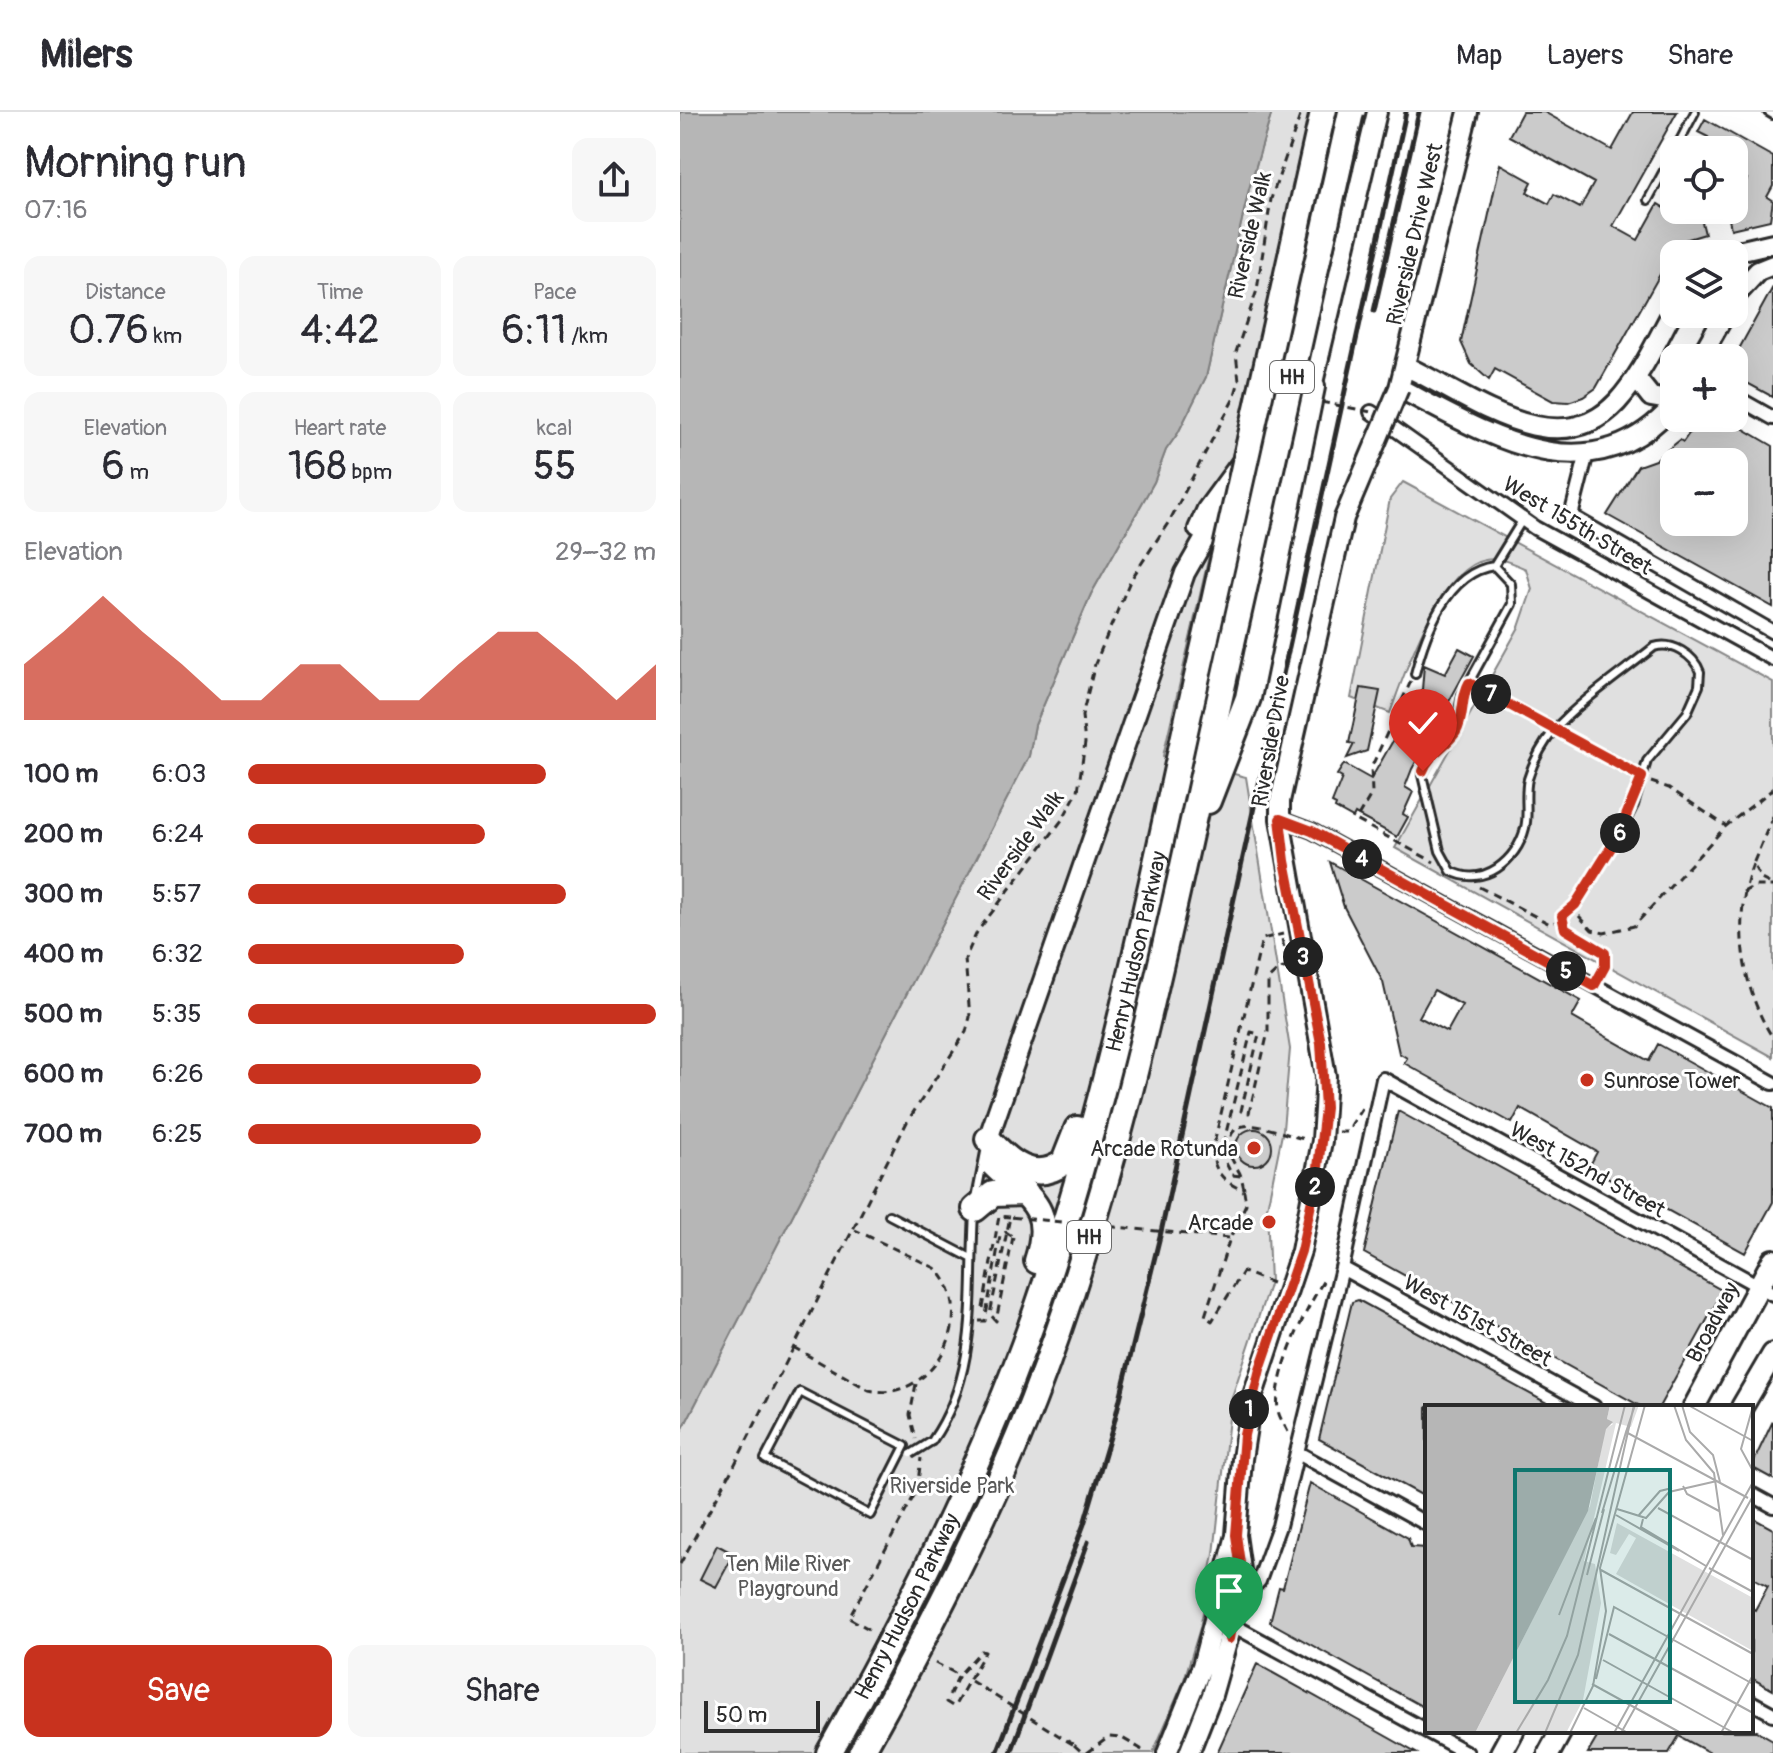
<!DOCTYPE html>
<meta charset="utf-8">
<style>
body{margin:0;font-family:Pangolin,sans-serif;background:#f7f7f7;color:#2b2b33;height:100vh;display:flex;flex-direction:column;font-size:30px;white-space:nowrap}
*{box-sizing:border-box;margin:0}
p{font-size:26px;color:#7c7c81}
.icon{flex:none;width:44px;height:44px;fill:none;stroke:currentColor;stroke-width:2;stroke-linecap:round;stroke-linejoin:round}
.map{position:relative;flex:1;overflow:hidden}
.panel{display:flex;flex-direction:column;background:#fff;width:680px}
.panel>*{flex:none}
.buttons{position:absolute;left:980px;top:24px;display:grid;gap:16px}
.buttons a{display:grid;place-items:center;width:88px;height:88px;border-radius:16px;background:#fff;box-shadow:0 8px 32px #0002;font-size:40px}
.scale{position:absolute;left:24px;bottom:20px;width:116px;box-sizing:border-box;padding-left:8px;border:4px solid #2b2b2b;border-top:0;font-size:22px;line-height:28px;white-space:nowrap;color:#2b2b2b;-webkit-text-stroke:6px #fff;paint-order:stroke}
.pin{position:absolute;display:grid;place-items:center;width:68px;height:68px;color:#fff;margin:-82px -34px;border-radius:50% 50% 50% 0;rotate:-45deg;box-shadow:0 0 8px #0007}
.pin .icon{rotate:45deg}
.km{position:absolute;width:40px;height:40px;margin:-20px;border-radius:50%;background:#222;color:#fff;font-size:22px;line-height:40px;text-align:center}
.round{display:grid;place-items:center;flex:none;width:84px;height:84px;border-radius:16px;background:#f7f7f7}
.summary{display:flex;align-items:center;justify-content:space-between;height:136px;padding:0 24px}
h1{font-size:44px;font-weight:600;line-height:60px}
.stats{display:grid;grid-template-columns:repeat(3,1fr);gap:12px;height:136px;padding:8px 24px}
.stats div{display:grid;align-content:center;border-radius:16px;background:#f7f7f7;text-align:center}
.stats b{font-size:40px;font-weight:600}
.stats small{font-size:22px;font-weight:400}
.stats p{font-size:22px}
.chart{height:224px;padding:16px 24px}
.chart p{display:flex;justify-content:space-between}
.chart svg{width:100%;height:144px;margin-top:8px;fill:#c8321e;opacity:.7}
.cta{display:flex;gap:16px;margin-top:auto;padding:16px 24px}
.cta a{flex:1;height:92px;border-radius:16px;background:#c8321e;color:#fff;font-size:32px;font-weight:600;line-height:92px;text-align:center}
.cta a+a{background:#f7f7f7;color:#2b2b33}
ul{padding:0 24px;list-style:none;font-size:26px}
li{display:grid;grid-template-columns:128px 96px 1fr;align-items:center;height:60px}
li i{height:20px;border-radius:10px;background:#c8321e}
header{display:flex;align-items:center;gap:48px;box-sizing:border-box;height:112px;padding:0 40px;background:#fff;border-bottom:2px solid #e1e1e2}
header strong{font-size:38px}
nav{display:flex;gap:44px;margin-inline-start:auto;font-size:28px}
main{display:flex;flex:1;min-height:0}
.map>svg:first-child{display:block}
</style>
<header>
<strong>Milers</strong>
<nav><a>Map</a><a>Layers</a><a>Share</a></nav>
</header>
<main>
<section class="panel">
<div class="summary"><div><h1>Morning run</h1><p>07:16</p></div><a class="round"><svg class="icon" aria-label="share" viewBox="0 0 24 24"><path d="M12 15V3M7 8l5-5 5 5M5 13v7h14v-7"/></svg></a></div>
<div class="stats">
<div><p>Distance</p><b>0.76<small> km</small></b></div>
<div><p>Time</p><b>4:42</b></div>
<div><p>Pace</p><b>6:11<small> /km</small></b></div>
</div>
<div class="stats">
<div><p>Elevation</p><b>6<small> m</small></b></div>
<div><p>Heart rate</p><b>168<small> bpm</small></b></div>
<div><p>kcal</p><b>55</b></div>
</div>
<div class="chart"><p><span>Elevation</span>29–32 m</p>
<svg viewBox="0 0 160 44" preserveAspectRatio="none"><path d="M0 44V27L10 17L20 6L30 17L40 27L50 38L60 38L70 27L80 27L90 38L100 38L110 27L120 17L130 17L140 27L150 38L160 27V44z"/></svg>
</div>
<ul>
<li><b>100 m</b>6:03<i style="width:73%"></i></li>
<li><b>200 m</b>6:24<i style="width:58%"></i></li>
<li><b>300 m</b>5:57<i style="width:78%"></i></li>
<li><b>400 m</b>6:32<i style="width:53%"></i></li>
<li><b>500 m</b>5:35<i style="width:100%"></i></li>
<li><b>600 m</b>6:26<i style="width:57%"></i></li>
<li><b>700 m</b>6:25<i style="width:57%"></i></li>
</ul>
<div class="cta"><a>Save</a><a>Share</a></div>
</section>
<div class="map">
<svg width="1093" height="1641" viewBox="0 0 1093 1641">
<rect width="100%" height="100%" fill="#fff"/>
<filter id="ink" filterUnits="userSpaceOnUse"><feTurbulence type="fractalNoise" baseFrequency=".0125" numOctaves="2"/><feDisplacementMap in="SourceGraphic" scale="16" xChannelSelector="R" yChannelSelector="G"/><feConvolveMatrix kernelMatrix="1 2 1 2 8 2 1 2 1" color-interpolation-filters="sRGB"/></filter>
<g filter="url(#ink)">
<path fill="#e0e0e0" stroke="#868686" stroke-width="2" d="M592,0H631L483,644L566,665L610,937L603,1017L587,1096L590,1170L551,1288L534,1442L520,1516L503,1571L473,1641H0V1322L349,644L355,613L411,482L474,370L486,338L498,321L526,265L569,77Z
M723,370L1093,570V945L715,736L839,515L852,477L846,457C833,451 820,445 805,448C759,456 724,563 710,601L671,586L710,387Z"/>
<path fill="#b6b6b6" stroke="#7e7e7e" stroke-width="2" d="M0,0H592L569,77L526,265L498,321L486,338L474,370L411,482L355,613L349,644L0,1322Z"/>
<path fill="#cbcbcb" stroke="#2b2b2b" stroke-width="2" fill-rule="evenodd" d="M842,0H864L932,38L953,0H997L933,114L958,128L978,92L988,98H1019L1025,122L1005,128L992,141L916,276L903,285L888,290L873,289L815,257L809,268L791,252L781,230L820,52L852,70L847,80L869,92L874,82L900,96L914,71L829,24Z
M1025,7L1093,45V74L1087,85L1093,89L1090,108L1051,117L1048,102L1054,98V90L1067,67L1054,59V38H1021L1028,25L1018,20Z
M1093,175V285L1054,264V246Z
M1020,306H1045L1093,334V495L927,403L958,354L975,348L1000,328L1003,330ZM994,350H1054V410H994Z
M779,536L794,544L732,657L725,675L733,680L723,702L728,705L717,725L675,702L673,706L655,696L656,693L652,691L662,666L657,663L664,652L691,667L742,578L744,553L765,562Z
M681,576L700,579L687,639L667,646L674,632L669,631Z
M650,750L901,889L892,905L969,949L978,932L1093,996V1090L1065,1141L909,1055L917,1040L840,996L832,1011L724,951L727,946L719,941L703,870L664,795ZM754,878L782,893L767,920L739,905Z
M718,999L1043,1179L979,1295H962L684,1141Z
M556 1035a18 18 0 1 1 36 0a18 18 0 1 1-36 0Z
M678,1188L768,1237L874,1295H747V1386L703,1362L639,1327L672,1190Z
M1093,1309V1367L1071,1355Z
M630,1371L728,1426L731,1435L747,1436V1597L590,1510L599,1475L603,1476Z
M1071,1405L1093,1417V1578L1071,1566V1496L1075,1498L1088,1474L1071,1465Z
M37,1433L54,1442L36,1475L20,1467Z
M577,1552L672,1605L736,1641H537Z
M921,1619H1077L1093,1628V1641H1030L999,1624L989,1641H908Z"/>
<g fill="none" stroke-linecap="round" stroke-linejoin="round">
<defs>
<path id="lane" d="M1088,0L1093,3
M995,38L1015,0
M968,88L994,40
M814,454L831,472L832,492L782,583L775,620L755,638L742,663L760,739L771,759C803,776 837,749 845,716C849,701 844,683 848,667C853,650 863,632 874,618C900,589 943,560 974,535C992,529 1014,543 1020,560L1019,574L1007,601L967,649L954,693L937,726L895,793L882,804L885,817L925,841V854L914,874
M735,562C745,522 767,460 814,454L843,407
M296,1086L306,1035
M209,1103L291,1146
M120,1280L225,1334L190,1403L85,1347Z
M252,1329C300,1260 289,1181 294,1101"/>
<path id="street" d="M1054,284L1093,306
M691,300L855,416L1093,547
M907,341L891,404L1093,520
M600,707L632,719L1093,971
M662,1156L914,1295
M618,1341L747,1412
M1071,1382L1093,1394
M553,1497L579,1469L599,1414L662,1156L703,967L1093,1182
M547,1510L787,1641
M1071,1590L1093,1602"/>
<path id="secondary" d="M788,0L719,276C809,323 909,388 994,293
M1045,142L1093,131
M1054,185L1078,159L1093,153
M1020,246L1045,202
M727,255C788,283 877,355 937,290C961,264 977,228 994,197
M956,266L971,285L994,289
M626,283L632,275L697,0
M518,417L527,397L563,348
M308,1027L505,461L537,405L594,327
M487,1641L522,1554L555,1427
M509,1641L532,1583L552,1513L561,1458L556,1423L562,1347L571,1289L621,1139L642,1029L646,964L600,707"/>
<path id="primary" d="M1014,1295L1093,1148
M1062,1295L1093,1242
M821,1641L833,1619
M869,1641L881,1619"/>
<g id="highway">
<path d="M528,689L568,586L632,275"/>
<path d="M308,1027C328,1049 354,1073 384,1050L397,1017"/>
<path d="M313,1052C348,1087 375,1093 357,1149"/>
<path d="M295,1097L313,1082L346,1081"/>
<path id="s1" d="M149,1641C223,1509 291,1375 344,1233C428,1004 472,762 526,525"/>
<path d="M181,1641C245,1527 305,1411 353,1289C447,1045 495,785 552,531"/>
</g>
</defs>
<use href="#lane" stroke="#2b2b2b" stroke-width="12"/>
<use href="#street" stroke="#2b2b2b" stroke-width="18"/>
<use href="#secondary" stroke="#2b2b2b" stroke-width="24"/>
<use href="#primary" stroke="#2b2b2b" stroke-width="26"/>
<use href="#highway" stroke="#2b2b2b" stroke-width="30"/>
<path stroke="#2b2b2b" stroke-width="3" stroke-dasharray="8 6" stroke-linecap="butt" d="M731,569L691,656L692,681L676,708L754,750
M799,576L866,612
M883,621L954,661
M971,670L989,676L1046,714
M1093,704L1073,752L1081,767L1093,773
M1073,752C1052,806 1061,877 1093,926
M799,775L870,812L874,810
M1063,780L1075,774H1093
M899,804L912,818L924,821L954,814L1046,714L1093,677
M659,1020H667L682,996
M561,1064C558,1056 551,1049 550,1041C543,991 603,1024 625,1027
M564,1077L561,1064L552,1063L541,1041L571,920L579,922L561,999L569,1001L588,920V867L599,857L608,855L601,822
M592,1171L563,1160L532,1209L525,1204L550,1126L566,1092L564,1079C545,1070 535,1062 532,1040L582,827L603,822
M303,1196L319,1104L330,1105
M299,1209H305L320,1124L326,1120L333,1125
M113,1235L189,1278C252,1293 302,1202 255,1156L175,1118
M236,1272L230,1303L236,1327
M608,1320C605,1313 599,1306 598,1298C593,1263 626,1197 644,1168
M0,1452L54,1354L227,1010L286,920L290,905L285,847L297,820L382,708L398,679L405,631L402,604L415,552L450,469L490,408L554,286L559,269L556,240L577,178L591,87L620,4
M189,1517L169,1506L237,1378L241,1346
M255,1551L279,1563L266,1590L274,1595L305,1540L301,1539L279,1563
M394,1633L403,1641
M407,1641L429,1625L442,1626L461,1637L459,1641"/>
<use href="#lane" stroke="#fff" stroke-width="6"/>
<use href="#street" stroke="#fff" stroke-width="12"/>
<use href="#secondary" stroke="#fff" stroke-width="18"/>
<use href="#primary" stroke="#fff" stroke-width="20"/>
<use href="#highway" stroke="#fff" stroke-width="24"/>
<path stroke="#2b2b2b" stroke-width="5" d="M694,199L739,0
M317,1641L404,1412L434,1311L481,1120L726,0
M331,1641L408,1430"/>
<defs>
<path id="lane-bridge" d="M231,1342L252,1329"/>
<path id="secondary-bridge" d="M600,707V689L664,406L719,276"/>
<path id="highway-bridge" d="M526,525L643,0
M552,531L671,0"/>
</defs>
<use href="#lane-bridge" stroke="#2b2b2b" stroke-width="12" stroke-linecap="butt"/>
<use href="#secondary-bridge" stroke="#2b2b2b" stroke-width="24" stroke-linecap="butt"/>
<use href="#highway-bridge" stroke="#2b2b2b" stroke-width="30" stroke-linecap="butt"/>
<path stroke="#2b2b2b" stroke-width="3" stroke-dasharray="8 6" stroke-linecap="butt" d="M641,290L691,300
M333,1125L316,1209L310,1202L330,1105L550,1126
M291,1569L394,1633"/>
<use href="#lane-bridge" stroke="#fff" stroke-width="6"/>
<use href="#secondary-bridge" stroke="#fff" stroke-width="18"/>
<use href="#highway-bridge" stroke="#fff" stroke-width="24"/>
</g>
</g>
<g fill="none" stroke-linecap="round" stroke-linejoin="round" filter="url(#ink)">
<defs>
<path id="route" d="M549,1527L561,1458L556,1423L564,1323L580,1257L621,1139L637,1064L645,996L641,931L605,749L600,707L632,719L914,874L925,854V841L885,817L882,804L895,793L937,726L962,665L789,571C780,586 785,605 776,620C766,635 750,641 743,659"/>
</defs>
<use href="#route" stroke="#fff" stroke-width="16"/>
<use href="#route" stroke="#c8321e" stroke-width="10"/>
</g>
<g fill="#c8321e" stroke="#fff" stroke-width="3">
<circle cx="907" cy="968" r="8"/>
<circle cx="574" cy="1036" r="8"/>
<circle cx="589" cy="1110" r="8"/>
</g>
<g text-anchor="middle" stroke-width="6" stroke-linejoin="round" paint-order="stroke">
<g fill="#fff" stroke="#6b6b6b" stroke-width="2">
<rect x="590" y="249" width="44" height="32" rx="6"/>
<rect x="387" y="1109" width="44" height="32" rx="6"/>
</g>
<g font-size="20" font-weight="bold" fill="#2b2b2b">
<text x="612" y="272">HH</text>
<text x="409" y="1132">HH</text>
</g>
<g font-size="22" fill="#2b2b2b" stroke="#fff">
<text transform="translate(734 122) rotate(-77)" y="8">Riverside Drive West</text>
<text transform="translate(569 123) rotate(-77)" y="8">Riverside Walk</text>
<text transform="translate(898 413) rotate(31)" y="8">West 155th Street</text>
<text transform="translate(590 629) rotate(-80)" y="8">Riverside Drive</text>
<text transform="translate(340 733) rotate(-54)" y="8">Riverside Walk</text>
<text dy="8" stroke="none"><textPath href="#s1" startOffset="862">Henry Hudson Parkway</textPath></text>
<text transform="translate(908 1057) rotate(29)" y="8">West 152nd Street</text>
<text transform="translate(798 1208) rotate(29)" y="8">West 151st Street</text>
<text transform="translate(1032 1210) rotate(-62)" y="8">Broadway</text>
<text dy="8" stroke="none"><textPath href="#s1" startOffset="166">Henry Hudson Parkway</textPath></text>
</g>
<g font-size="22" fill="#2b2b2b" stroke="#fff" text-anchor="end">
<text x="923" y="976" text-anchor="start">Sunrose Tower</text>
<text x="558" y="1044">Arcade Rotunda</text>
<text x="573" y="1118">Arcade</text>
</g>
<g font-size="22" fill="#585858" stroke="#fff">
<text x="272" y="1381">Riverside Park</text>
<text x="108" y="1459">Ten Mile River<tspan x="108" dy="25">Playground</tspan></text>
</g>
</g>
<g transform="translate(745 1293)">
<rect width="328" height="328" fill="#fff"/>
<path d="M185,0H214L206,22L191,18L159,156L170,159L176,198L158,295L141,328H50L165,101L180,24L188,19L182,14ZM192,118L328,193V246L191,169L211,133L204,129L191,150L185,148Z" fill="#e0e0e0"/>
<path d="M0,0H185L182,14L188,17L181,24L163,106L50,328H0Z" fill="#b6b6b6"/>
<path fill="none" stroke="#aaa" stroke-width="2" d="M249,0L261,35L289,68L298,130M257,0L265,27L288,50L295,77M263,0L328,36M328,1L316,44L328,66M201,27L210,0M258,81L262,89L294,106M233,103L328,155M192,104L221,113L244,87L292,76M177,108L201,27L323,93M191,110L254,146M214,110L235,86L247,83M218,114L216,122L281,161M284,163L328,187M176,165L328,249M162,170L179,104M134,210L171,113M184,229L328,308M178,255L309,328M171,274L189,202L328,279M167,279L256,328M159,303L203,328M91,328L123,275L142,231L200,0M120,328L153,250L209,0M145,328L168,281L181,206L175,163L220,0M189,328L328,77M196,328L328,91M296,328L328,270"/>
<path fill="#0f766e" fill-opacity="0.15" stroke="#0f766e" stroke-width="4" d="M90,65H245V297H90Z"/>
<rect width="328" height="328" fill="none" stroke="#2b2b2b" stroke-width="4"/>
</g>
</svg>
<div class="buttons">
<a><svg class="icon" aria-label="locate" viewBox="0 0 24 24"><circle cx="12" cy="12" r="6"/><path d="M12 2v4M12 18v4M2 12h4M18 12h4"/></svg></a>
<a><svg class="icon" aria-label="layers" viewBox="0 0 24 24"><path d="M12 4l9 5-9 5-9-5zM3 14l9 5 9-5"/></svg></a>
<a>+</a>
<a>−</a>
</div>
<div class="scale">50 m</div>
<div class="pin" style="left:549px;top:1527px;background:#1e9e55"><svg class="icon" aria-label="arrive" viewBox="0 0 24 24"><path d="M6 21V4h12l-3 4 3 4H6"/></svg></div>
<div class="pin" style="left:743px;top:659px;background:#d93025"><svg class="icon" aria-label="check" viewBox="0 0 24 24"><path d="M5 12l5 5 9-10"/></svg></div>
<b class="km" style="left:569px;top:1297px">1</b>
<b class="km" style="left:635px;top:1075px">2</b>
<b class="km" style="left:623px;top:845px">3</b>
<b class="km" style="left:682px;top:747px">4</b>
<b class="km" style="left:886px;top:859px">5</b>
<b class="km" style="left:940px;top:721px">6</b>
<b class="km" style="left:811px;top:582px">7</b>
</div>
</main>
